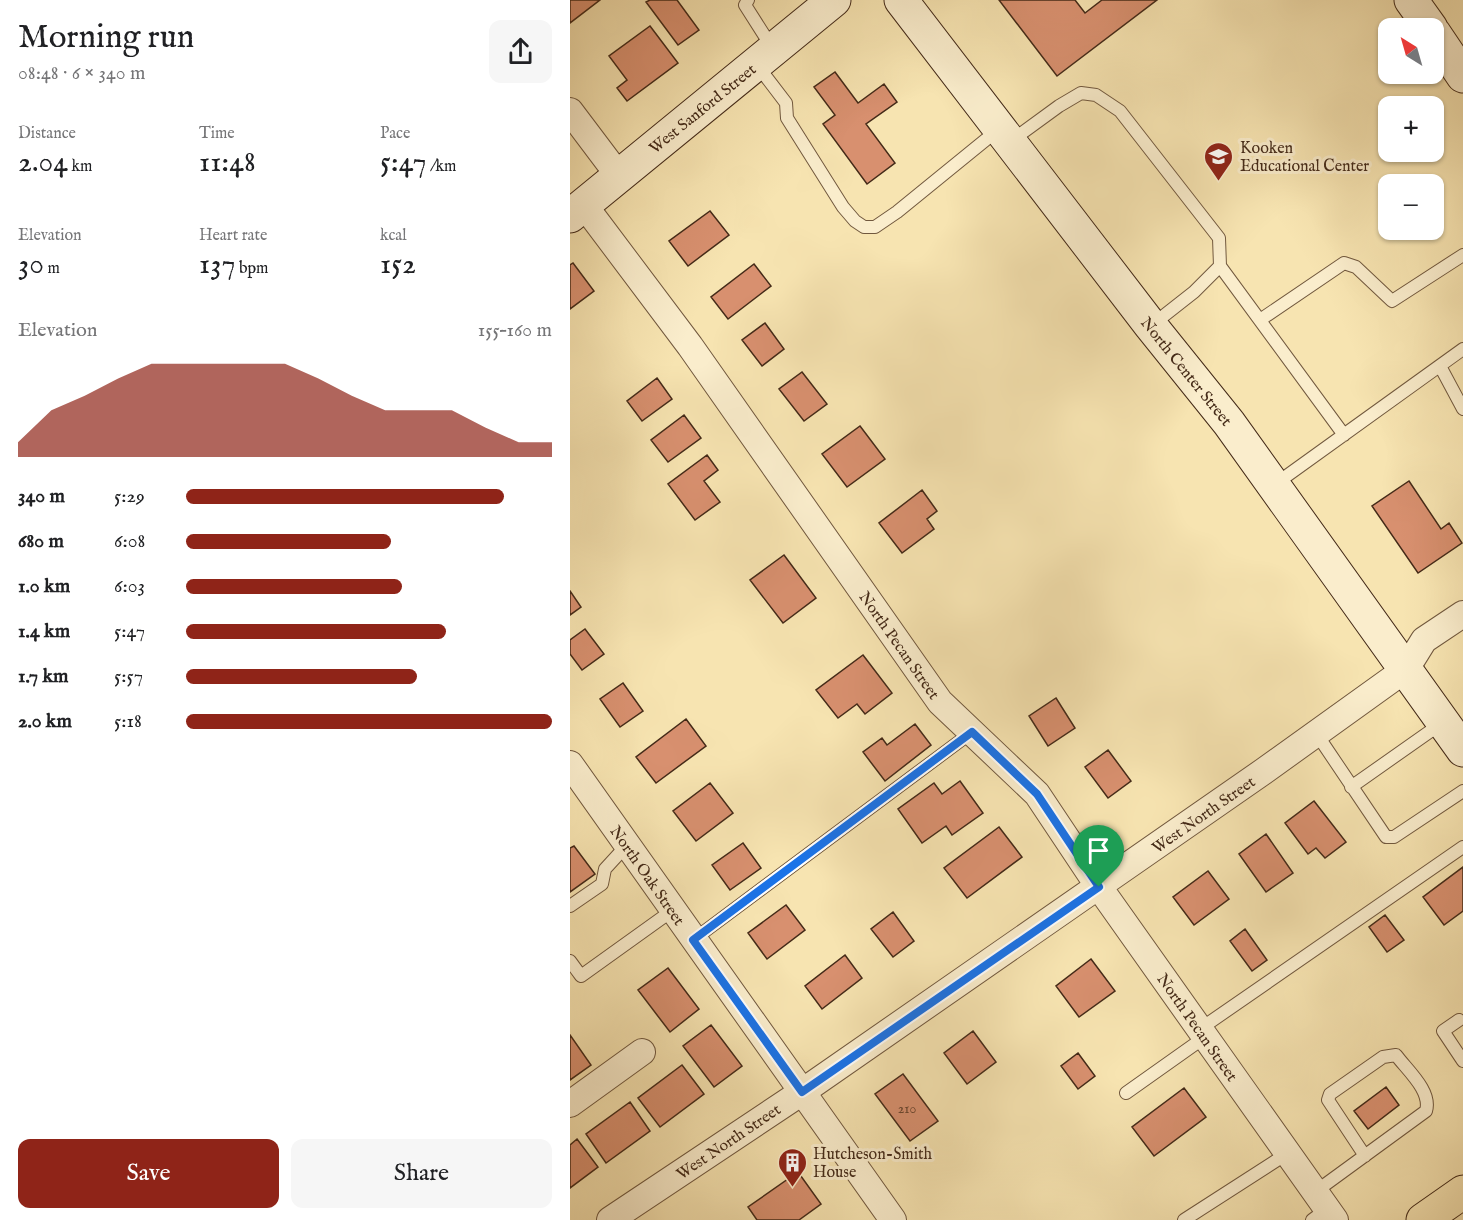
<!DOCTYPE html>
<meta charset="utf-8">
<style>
body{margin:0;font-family:"IM FELL English",serif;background:#f6f6f6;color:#202124;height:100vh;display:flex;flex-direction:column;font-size:22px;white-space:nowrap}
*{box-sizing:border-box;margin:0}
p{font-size:20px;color:#757577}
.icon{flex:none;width:33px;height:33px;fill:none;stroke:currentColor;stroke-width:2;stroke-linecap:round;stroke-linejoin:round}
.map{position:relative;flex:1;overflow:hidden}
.side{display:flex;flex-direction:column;background:#fff;width:570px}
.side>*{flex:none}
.needle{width:39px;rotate:323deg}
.fabs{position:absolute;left:808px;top:18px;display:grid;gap:12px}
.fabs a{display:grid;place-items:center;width:66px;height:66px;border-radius:12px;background:#fff;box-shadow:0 2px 4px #0004;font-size:30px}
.pin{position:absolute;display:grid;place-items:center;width:51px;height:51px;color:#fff;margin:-62px -26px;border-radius:50% 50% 50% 0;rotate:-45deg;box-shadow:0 0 6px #0007}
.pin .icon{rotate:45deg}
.round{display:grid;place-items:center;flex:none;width:63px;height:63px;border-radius:12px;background:#f6f6f6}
.headline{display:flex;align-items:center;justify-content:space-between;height:102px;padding:0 18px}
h1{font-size:33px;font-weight:600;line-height:45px}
.stats{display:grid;grid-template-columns:repeat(3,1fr);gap:9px;height:102px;padding:6px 18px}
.stats div{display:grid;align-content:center}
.stats b{font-size:30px;font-weight:600}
.stats small{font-size:16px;font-weight:400}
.stats p{font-size:16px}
.chart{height:168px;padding:12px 18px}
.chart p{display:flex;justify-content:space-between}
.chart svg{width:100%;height:108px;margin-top:6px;fill:#8f2418;opacity:.7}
.button{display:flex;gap:12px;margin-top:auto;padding:12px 18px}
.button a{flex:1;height:69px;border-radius:12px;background:#8f2418;color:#fff;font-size:24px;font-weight:600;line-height:69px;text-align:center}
.button a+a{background:#f6f6f6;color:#202124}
ul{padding:0 18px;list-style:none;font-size:20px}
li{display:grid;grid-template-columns:96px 72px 1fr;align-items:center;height:45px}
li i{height:15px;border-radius:8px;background:#8f2418}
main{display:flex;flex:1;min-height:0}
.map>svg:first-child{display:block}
</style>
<main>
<section class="side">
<div class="headline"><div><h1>Morning run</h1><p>08:48 · 6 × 340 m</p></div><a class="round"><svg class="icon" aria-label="share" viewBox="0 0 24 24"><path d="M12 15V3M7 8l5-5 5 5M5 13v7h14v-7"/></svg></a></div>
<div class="stats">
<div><p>Distance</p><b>2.04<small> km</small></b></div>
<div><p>Time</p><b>11:48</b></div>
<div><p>Pace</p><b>5:47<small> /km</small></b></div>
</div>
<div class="stats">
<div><p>Elevation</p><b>30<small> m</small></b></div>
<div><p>Heart rate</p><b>137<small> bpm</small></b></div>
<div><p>kcal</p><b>152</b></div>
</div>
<div class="chart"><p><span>Elevation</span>155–160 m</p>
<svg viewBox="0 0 160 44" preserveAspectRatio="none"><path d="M0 44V38L10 25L20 19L30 12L40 6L50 6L60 6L70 6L80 6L90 12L100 19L110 25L120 25L130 25L140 32L150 38L160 38V44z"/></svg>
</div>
<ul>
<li><b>340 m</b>5:29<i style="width:87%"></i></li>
<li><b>680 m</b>6:08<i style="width:56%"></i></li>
<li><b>1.0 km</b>6:03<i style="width:59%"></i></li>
<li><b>1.4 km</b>5:47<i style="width:71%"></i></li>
<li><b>1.7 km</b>5:57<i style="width:63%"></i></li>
<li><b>2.0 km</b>5:18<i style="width:100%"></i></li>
</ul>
<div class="button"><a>Save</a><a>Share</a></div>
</section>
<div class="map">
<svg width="893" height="1220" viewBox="0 0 893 1220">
<rect width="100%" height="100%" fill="#f7e4b1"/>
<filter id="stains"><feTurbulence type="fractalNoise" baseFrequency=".00333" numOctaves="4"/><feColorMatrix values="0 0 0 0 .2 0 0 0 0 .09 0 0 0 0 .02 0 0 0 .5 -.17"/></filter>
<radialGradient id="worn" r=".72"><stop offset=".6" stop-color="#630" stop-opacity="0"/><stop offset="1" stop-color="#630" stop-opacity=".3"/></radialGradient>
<path fill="#d8906f" stroke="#442a18" stroke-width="1.5" d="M0,0H30L0,23Z
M80,0H107L129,30L108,45L76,2Z
M429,0H505L515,13L532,0H587L487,76Z
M80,26L108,63L57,101L47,88L57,80L39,56Z
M265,72L288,103L314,84L327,102L296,124L325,163L297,184L253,124L265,115L244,87Z
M140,211L159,235L118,266L99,241Z
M3,263L24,291L0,309V265Z
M184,264L201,286L158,319L141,297Z
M195,323L214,349L192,366L172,340Z
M232,372L257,404L234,421L209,389Z
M87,378L102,399L72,421L57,401Z
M114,415L131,438L98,462L81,440Z
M290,426L315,459L277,487L252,454Z
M137,455L148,470L134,481L150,502L125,520L98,484Z
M839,481L871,529L879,523L892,543L848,573L802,506Z
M352,490L367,511L357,519L364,529L332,553L309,523Z
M214,555L246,598L213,623L180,580Z
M0,591L11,607L0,615Z
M15,629L34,654L12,670L0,654V640Z
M293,655L322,693L295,714L287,704L268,718L246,690Z
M53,683L73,711L50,727L30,699Z
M486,698L505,728L478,746L459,716Z
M116,719L136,746L86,783L66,757Z
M345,724L361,745L315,781L293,752L312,738L317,745Z
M538,750L561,781L538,798L515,767Z
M390,781L413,813L382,835L376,826L352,843L328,809L364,783L372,794Z
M140,783L163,813L126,841L103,811Z
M744,801L776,842L755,858L746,848L738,854L715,823Z
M429,827L452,857L397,898L374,868Z
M696,834L723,873L696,892L669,854Z
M173,843L191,868L160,890L142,865Z
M4,846L25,874L0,892V848Z
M893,867V911L874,925L853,897Z
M638,871L659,899L624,925L603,897Z
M216,905L235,930L197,959L178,933Z
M323,912L344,941L323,957L301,929Z
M815,915L834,940L817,952L799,927Z
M675,929L697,960L682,971L660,941Z
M275,955L292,978L252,1009L235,986Z
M521,959L545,991L509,1017L486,986Z
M98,968L129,1009L100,1032L68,990Z
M141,1025L172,1066L144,1087L113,1046Z
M403,1031L426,1062L397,1084L374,1053Z
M0,1035L21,1065L0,1080Z
M508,1053L525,1076L508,1089L491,1066Z
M112,1065L134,1094L90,1127L68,1098Z
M333,1074L368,1121L340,1141L305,1094Z
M816,1087L829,1105L798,1129L784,1111Z
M614,1088L636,1117L584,1156L562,1127Z
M60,1102L80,1131L36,1163L16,1134Z
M7,1139L28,1167L0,1188V1145Z
M228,1172L251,1204L229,1220H187L178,1207Z"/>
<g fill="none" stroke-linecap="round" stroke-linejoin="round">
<defs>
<path id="lane" d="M178,0L175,5L203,49
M187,65L216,103L217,118L273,207L285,221L294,227H305L327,212L429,129
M441,141L489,106L511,93L526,95L550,111L649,238L650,266L624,292L582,325
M650,266L774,435
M690,320L774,263L786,267L822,301L893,255
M870,366L893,409
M704,485L893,349
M746,733L816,837H824L893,791
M781,787L872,723
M0,906L32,884L35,869L57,845
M123,940L402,732
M0,961L11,976L103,910
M889,1020L873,1031L893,1061
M630,1029L893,847
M556,1093L635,1037
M745,1192L856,1111C862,1091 837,1070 826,1055L813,1057L760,1094L758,1100L795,1156
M614,1220L718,1153
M742,1220L757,1209"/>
<path id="street" d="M0,111L49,176
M14,205L120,346L370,702L467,794L529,887L765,1220
M0,764L323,1220
M0,1104L72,1052
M40,1220L232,1092L694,771L836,669L854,640L893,614"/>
<path id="secondary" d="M331,0L581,326L659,423L893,750
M841,0L861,28
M864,33L893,76
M0,216L264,0"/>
<path id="primary" d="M853,1220L893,1192"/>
</defs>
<use href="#lane" stroke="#71583e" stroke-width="14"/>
<use href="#street" stroke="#71583e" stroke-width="28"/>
<use href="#secondary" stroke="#442a18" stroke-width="35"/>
<use href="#primary" stroke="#442a18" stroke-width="35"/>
<use href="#lane" stroke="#faedcc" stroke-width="12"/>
<use href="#street" stroke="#faedcc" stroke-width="26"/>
<use href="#secondary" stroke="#faedcc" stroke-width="33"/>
<use href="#primary" stroke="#f7e4b1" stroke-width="33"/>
</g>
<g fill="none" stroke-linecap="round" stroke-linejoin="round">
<defs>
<path id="route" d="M402,732L467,794L529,887L232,1092L123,940Z"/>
</defs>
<use href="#route" stroke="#fff" stroke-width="12"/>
<use href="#route" stroke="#1a73e8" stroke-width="8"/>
</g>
<defs>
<symbol id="school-pin" viewBox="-11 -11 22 30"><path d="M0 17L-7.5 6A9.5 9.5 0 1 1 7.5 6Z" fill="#8f2418" stroke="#faedcc"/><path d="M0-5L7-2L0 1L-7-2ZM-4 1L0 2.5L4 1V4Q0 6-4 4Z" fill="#fff"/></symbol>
<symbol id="building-pin" viewBox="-11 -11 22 30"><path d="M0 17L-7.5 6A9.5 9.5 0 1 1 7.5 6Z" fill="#8f2418" stroke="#faedcc"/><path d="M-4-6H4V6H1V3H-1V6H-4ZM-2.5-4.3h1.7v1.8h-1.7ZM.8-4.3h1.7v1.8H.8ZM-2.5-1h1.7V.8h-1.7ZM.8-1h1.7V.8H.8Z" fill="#fff"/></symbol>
</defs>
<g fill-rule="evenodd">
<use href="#school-pin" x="632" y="140" width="33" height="45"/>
<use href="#building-pin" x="206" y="1146" width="33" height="45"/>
</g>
<g text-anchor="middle" stroke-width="6" stroke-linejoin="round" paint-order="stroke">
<g font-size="14" fill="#69442e">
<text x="337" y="1113">210</text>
</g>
<g font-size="16" fill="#442a18" stroke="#faedcc">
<text transform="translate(132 108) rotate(-39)" y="6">West Sanford Street</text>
<text transform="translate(617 371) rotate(51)" y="6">North Center Street</text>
<text transform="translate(330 645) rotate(55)" y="6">North Pecan Street</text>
<text transform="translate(633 814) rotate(-35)" y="6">West North Street</text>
<text transform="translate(78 875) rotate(55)" y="6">North Oak Street</text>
<text transform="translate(628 1027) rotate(55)" y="6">North Pecan Street</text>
<text transform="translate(158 1141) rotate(-34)" y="6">West North Street</text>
</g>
<g font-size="16" fill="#442a18" stroke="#faedcc" text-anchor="start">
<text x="670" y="153">Kooken<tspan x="670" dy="18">Educational Center</tspan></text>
<text x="243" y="1159">Hutcheson-Smith<tspan x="243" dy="18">House</tspan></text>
</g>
</g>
<rect width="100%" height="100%" filter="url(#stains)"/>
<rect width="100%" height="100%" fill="url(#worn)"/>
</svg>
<div class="fabs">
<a><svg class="needle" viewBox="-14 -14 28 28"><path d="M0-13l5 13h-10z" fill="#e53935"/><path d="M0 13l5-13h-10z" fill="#757577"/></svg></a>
<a>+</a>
<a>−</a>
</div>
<div class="pin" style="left:529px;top:887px;background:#1e9e55"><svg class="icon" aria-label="arrive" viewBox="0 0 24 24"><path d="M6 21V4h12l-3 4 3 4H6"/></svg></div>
</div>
</main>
